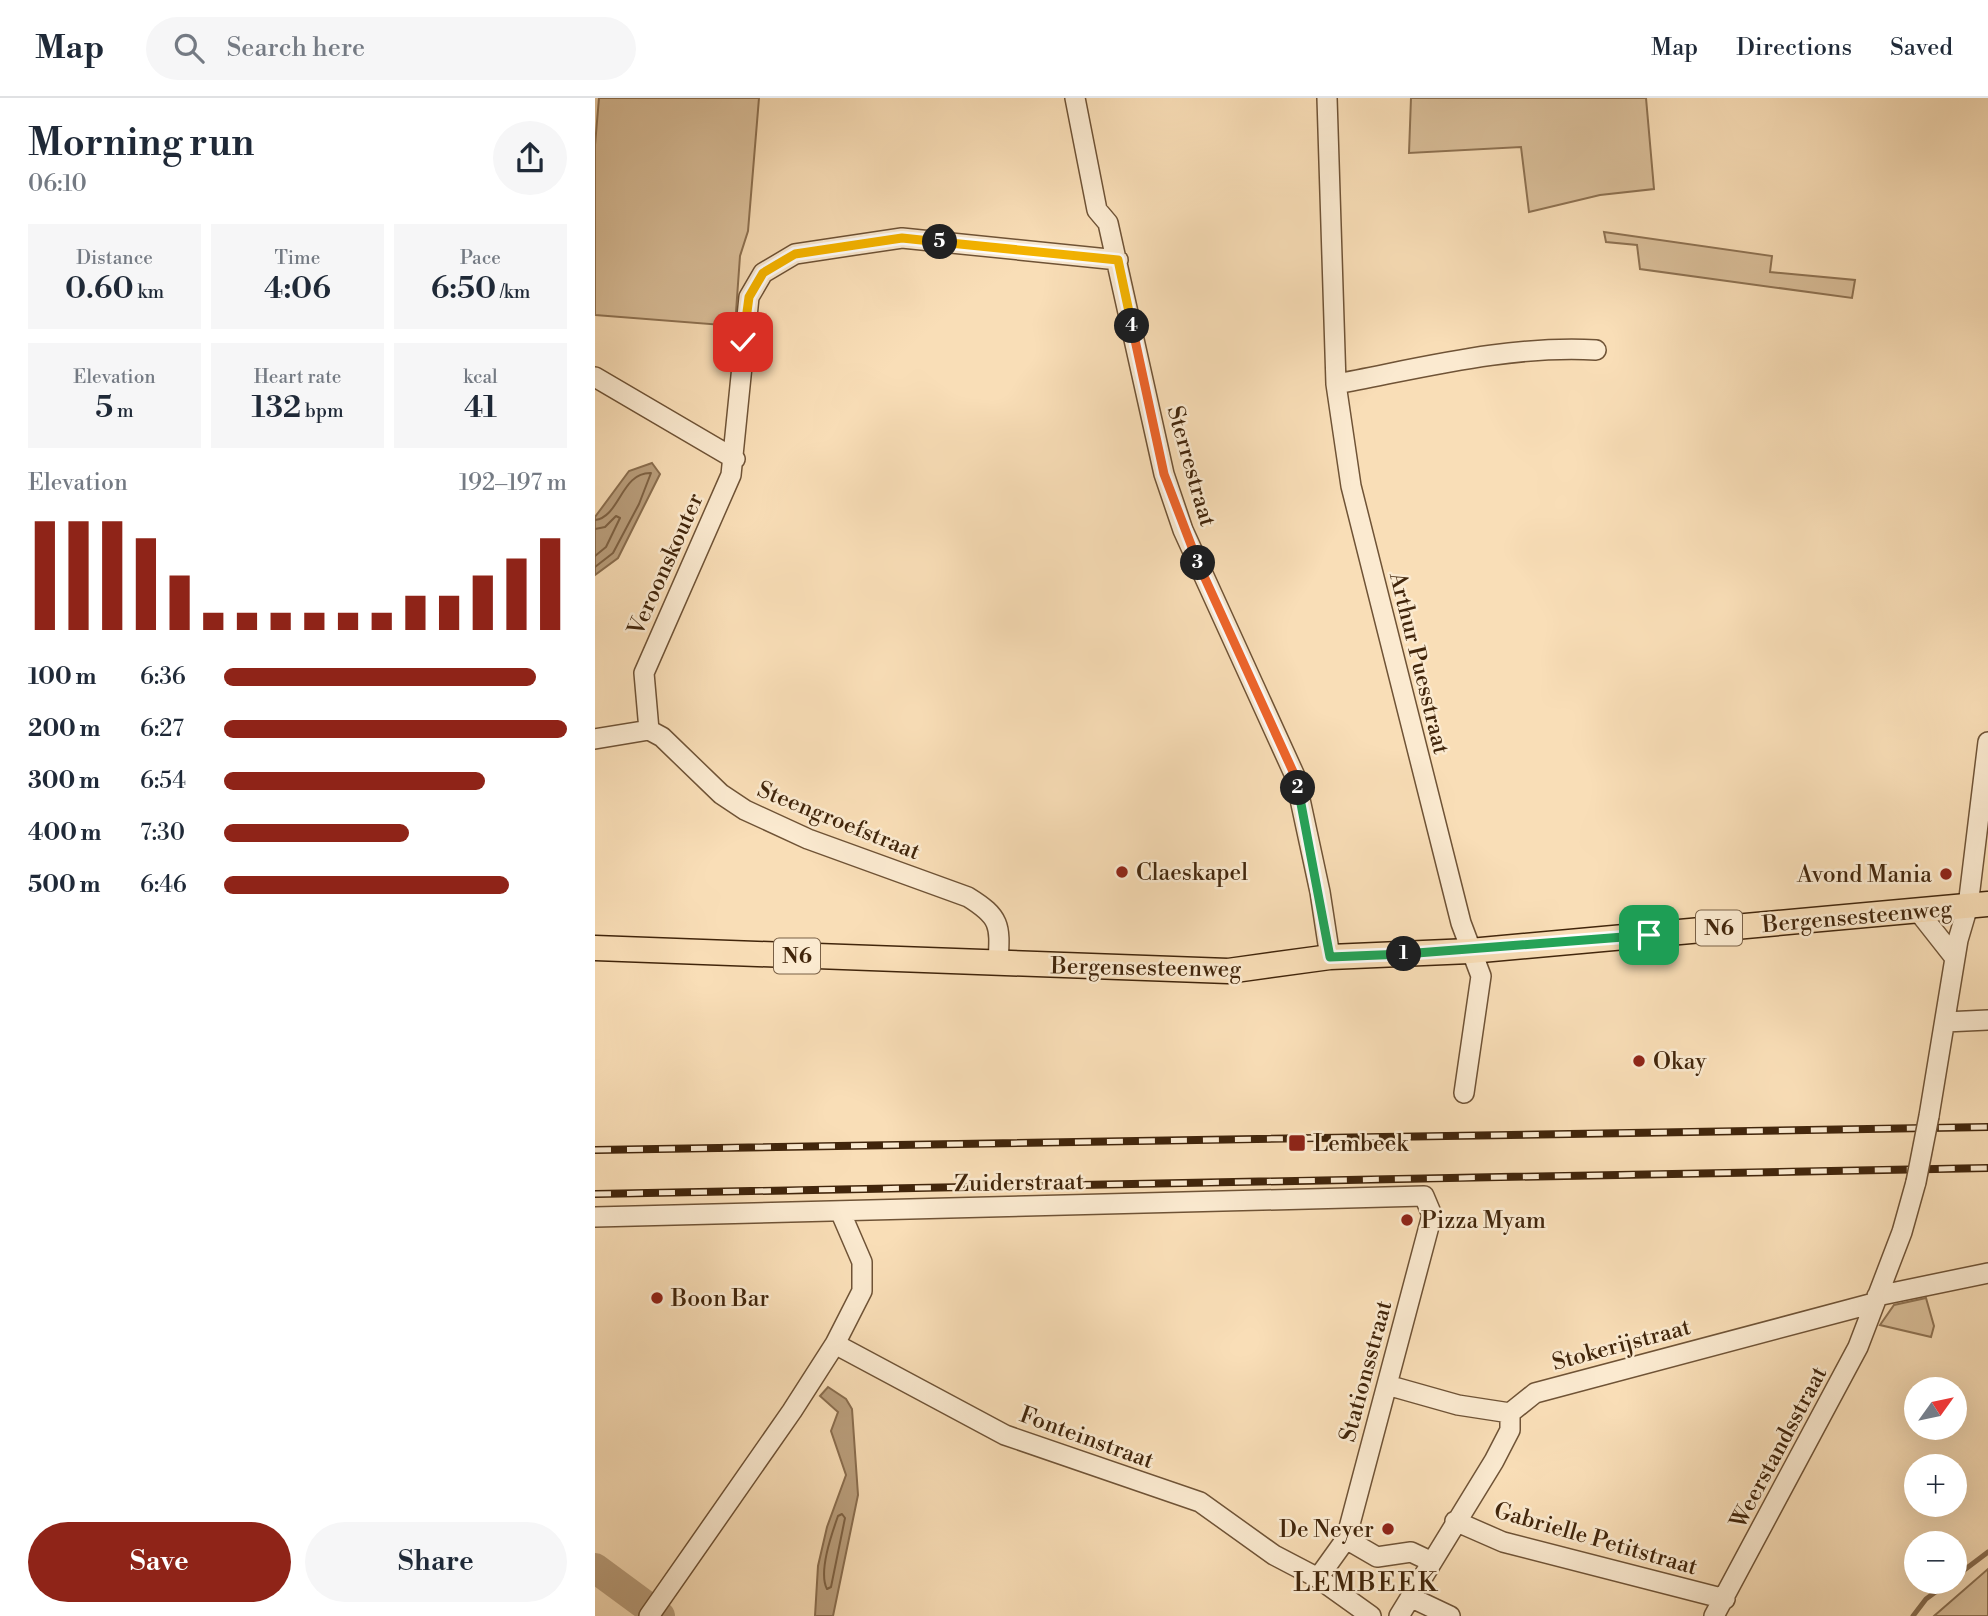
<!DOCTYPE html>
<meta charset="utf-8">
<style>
body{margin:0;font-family:"Libre Bodoni",serif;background:#f6f6f7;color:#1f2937;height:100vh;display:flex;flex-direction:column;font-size:26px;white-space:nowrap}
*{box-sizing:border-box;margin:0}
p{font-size:23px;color:#747a83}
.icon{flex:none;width:38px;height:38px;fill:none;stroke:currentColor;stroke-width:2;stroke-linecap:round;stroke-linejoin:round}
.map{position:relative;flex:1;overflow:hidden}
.panel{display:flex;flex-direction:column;background:#fff;width:595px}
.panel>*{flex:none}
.needle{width:46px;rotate:57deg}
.fabs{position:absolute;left:1309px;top:1279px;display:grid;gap:14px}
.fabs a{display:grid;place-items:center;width:63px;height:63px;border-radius:50%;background:#fff;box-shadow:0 7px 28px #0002;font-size:35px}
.pin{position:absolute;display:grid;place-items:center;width:60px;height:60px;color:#fff;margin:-30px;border-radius:14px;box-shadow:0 4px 10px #0006}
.km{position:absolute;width:35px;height:35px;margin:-18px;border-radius:50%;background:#222;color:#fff;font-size:19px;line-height:35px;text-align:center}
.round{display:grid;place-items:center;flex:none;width:74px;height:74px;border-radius:37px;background:#f6f6f7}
.summary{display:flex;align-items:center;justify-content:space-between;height:119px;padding:0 28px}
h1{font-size:38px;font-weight:600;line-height:52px}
.stats{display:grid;grid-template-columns:repeat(3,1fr);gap:10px;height:119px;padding:7px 28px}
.stats div{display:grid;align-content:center;border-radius:0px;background:#f6f6f7;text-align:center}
.stats b{font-size:30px;font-weight:600}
.stats small{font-size:19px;font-weight:400}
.stats p{font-size:19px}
.chart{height:196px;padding:14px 28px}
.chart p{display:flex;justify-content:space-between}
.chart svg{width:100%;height:126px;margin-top:7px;stroke:#8f2418;stroke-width:6}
.button{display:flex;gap:14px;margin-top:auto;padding:14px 28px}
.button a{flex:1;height:80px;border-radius:42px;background:#8f2418;color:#fff;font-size:28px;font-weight:600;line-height:80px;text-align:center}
.button a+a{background:#f6f6f7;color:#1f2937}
ul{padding:0 28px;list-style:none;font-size:23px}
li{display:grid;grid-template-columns:112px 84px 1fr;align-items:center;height:52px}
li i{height:18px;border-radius:9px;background:#8f2418}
header{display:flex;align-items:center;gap:42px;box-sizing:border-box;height:98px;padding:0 35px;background:#fff;border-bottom:2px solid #e0e1e3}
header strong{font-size:33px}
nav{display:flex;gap:38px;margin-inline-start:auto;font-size:24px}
.search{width:490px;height:63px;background:#f6f6f7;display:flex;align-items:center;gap:18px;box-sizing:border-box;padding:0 24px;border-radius:38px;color:#747a83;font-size:26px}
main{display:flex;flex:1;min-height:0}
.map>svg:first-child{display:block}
</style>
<header>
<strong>Map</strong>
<div class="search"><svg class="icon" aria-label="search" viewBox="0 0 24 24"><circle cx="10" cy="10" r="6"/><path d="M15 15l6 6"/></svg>Search here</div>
<nav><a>Map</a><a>Directions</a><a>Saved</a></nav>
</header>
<main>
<section class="panel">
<div class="summary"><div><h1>Morning run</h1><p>06:10</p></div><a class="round"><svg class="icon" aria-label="share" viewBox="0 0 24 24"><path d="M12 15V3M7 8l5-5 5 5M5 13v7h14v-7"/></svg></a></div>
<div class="stats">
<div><p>Distance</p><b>0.60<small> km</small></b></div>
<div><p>Time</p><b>4:06</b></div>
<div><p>Pace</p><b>6:50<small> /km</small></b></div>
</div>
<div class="stats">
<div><p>Elevation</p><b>5<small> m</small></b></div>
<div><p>Heart rate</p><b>132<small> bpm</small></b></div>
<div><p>kcal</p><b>41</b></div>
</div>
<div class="chart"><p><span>Elevation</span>192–197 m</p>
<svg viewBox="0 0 160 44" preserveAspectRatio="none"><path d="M5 44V6M15 44V6M25 44V6M35 44V12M45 44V25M55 44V38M65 44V38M75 44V38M85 44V38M95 44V38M105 44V38M115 44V32M125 44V32M135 44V25M145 44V19M155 44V12"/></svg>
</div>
<ul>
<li><b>100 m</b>6:36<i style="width:91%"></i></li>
<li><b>200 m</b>6:27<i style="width:100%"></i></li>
<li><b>300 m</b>6:54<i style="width:76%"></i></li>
<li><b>400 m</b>7:30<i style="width:54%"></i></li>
<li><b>500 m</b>6:46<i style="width:83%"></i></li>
</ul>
<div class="button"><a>Save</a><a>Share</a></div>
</section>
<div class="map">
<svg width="1393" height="1518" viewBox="0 0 1393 1518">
<rect width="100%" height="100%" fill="#f9deb7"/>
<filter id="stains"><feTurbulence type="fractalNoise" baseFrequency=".00286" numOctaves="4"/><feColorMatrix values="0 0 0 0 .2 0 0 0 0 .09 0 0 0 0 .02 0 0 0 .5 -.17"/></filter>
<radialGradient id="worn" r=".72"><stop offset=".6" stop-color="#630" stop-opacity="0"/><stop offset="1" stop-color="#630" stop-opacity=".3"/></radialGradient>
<path fill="#dabf9a" stroke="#8e7252" stroke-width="2" d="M4,0H164L153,133L145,158L140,228L0,217V47Z
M816,0H1051L1059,91L1005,97L934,114L926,49L814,55Z
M1009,134L1177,158L1175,174L1260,182L1257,200L1045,171L1042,147L1011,144Z
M1331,1200L1339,1228L1336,1239L1285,1227L1299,1207Z
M1393,1471V1518H1339Z"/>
<path fill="#ba9f7d" stroke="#8a6e4f" stroke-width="2" d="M57,365L65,376L23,460L0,477V419L34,373Z
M233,1289L251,1301L257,1311L263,1397L238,1518H220L223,1468L232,1429L251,1377L236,1333L243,1314L225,1298Z"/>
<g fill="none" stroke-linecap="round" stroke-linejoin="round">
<path stroke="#7e6244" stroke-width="2" d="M0,422C25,419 26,374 56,375L44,406L18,455L0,469
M0,431L10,429L21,418L25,420L11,449L0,458
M247,1416L250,1420L236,1489L232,1491C223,1474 237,1435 243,1418Z"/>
<path stroke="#8a6e4f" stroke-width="5" d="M1360,1479L1393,1454
M1318,1518L1331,1501L1354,1484"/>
<path stroke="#ba9f7d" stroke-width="30" d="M0,1470L65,1518"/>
<defs>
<path id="minor" d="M480,0L502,112L513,125L569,376L588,432L700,678L725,794L735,859
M732,0L741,286L756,388L866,825L886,878L869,995
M0,279L140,361
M741,286C827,270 913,247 1001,252
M54,632L49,575L136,377L154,199L168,175L200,156L307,140L523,162
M0,641L54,632L67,639L126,696L150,712L213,741L373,799C407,820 405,828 403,866
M1323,813L1360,860
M1350,924L1393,922
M1334,1018L1363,842L1373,808L1393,644
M0,1119L829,1098L837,1117L751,1441L723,1480
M1282,1198L1393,1175
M240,1246L410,1337L605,1404L679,1457L723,1480L776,1518
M792,1287L863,1307L915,1315L940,1295L1279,1205
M860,1423L908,1444L1130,1501
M751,1441L782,1459L816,1454L835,1463
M817,1500L855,1518
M54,1518L197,1313L240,1246L267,1193V1164L245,1113
M804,1518L899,1363L915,1332V1315
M1119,1518L1263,1249L1307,1134L1321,1084"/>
<path id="major" d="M0,850L633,873L735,859L875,853L1393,806"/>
</defs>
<use href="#minor" stroke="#6f5336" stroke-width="22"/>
<use href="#major" stroke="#41250b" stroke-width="27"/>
<use href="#minor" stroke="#fbead0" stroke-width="19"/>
<use href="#major" stroke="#f9deb7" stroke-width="24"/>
<defs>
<path id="rail" d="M0,1052L1393,1029
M0,1096L1393,1070"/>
</defs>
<use href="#rail" stroke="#41250b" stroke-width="8"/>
<use href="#rail" stroke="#fbead0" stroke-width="5" stroke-dasharray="16" stroke-linecap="butt"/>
<defs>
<path id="minor-bridge" d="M1321,1084L1334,1018"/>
</defs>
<use href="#minor-bridge" stroke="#6f5336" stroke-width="22" stroke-linecap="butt"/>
<use href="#minor-bridge" stroke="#fbead0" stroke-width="19"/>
</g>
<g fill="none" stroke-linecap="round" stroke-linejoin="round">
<defs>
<path id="split-1" d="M809,856L1054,837"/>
<path id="split-2" d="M703,690L735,859L809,856"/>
<path id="split-3" d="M603,465L700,678L703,690"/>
<path id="split-4" d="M537,228L569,376L603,465"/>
<path id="split-5" d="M345,144L523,162L537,228"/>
<path id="split-6" d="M148,244L154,199L168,175L200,156L307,140L345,144"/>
</defs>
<use href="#split-1" stroke="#fff" stroke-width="14"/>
<use href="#split-2" stroke="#fff" stroke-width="14"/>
<use href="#split-3" stroke="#fff" stroke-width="14"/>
<use href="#split-4" stroke="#fff" stroke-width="14"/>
<use href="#split-5" stroke="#fff" stroke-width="14"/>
<use href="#split-6" stroke="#fff" stroke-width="14"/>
<use href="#split-1" stroke="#22a559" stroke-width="9"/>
<use href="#split-2" stroke="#22a559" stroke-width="9"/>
<use href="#split-3" stroke="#f0652b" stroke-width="9"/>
<use href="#split-4" stroke="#f0652b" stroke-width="9"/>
<use href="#split-5" stroke="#f5b400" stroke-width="9"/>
<use href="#split-6" stroke="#f5b400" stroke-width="9"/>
</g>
<g fill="#8f2418" stroke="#fbead0" stroke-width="2.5">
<circle cx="527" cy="774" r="7"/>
<circle cx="1351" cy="776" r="7"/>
<circle cx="1044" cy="963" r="7"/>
<rect x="693" y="1036" width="18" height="18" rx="3.5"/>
<circle cx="812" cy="1122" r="7"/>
<circle cx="62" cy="1200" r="7"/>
<circle cx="793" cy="1431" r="7"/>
</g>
<g text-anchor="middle" stroke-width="5" stroke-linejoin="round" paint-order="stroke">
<g fill="#fbead0" stroke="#796046" stroke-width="2">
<rect x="1101" y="812.5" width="46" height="35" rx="5"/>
<rect x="179" y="840.5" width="46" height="35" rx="5"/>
</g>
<g font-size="21" font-weight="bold" fill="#41250b">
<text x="1124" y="837">N6</text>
<text x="202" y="865">N6</text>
</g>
<g font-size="23" fill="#41250b" stroke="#fbead0">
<text transform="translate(597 368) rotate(74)" y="8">Sterrestraat</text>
<text transform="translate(70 466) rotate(-66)" y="8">Veroonskouter</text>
<text transform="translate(825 565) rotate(76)" y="8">Arthur Puesstraat</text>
<text transform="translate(244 722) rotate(22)" y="8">Steengroefstraat</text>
<text transform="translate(1262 818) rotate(-5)" y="8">Bergensesteenweg</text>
<text transform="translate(551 869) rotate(1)" y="8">Bergensesteenweg</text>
<text transform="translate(424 1084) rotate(-1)" y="8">Zuiderstraat</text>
<text transform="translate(1026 1246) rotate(-15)" y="8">Stokerijstraat</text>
<text transform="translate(770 1273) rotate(-75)" y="8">Stationsstraat</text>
<text transform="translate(492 1339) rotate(20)" y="8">Fonteinstraat</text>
<text transform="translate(1183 1349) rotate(-62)" y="8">Weerstandsstraat</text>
<text transform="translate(1001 1440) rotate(16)" y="8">Gabrielle Petitstraat</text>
</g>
<g font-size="23" fill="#41250b" stroke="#fbead0" text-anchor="start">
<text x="541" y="782">Claeskapel</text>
<text x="1337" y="784" text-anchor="end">Avond Mania</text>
<text x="1058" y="971">Okay</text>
<text x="718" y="1053">Lembeek</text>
<text x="826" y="1130">Pizza Myam</text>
<text x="76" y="1208">Boon Bar</text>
<text x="779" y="1439" text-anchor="end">De Neyer</text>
</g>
<g font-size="26" letter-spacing="2" fill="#41250b" stroke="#fbead0">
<text x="771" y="1493">LEMBEEK</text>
</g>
</g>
<rect width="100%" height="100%" filter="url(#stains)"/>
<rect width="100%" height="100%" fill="url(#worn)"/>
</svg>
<div class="fabs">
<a><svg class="needle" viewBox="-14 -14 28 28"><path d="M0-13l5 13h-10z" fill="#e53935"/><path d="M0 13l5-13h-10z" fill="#747a83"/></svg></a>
<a>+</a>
<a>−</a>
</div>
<div class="pin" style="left:1054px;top:837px;background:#1e9e55"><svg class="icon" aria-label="arrive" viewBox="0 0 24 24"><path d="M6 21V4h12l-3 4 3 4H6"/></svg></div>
<div class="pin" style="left:148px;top:244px;background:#d93025"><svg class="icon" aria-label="check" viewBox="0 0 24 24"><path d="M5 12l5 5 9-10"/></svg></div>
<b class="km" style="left:809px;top:856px">1</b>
<b class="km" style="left:703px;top:690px">2</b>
<b class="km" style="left:603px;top:465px">3</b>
<b class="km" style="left:537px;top:228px">4</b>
<b class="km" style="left:345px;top:144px">5</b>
</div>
</main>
